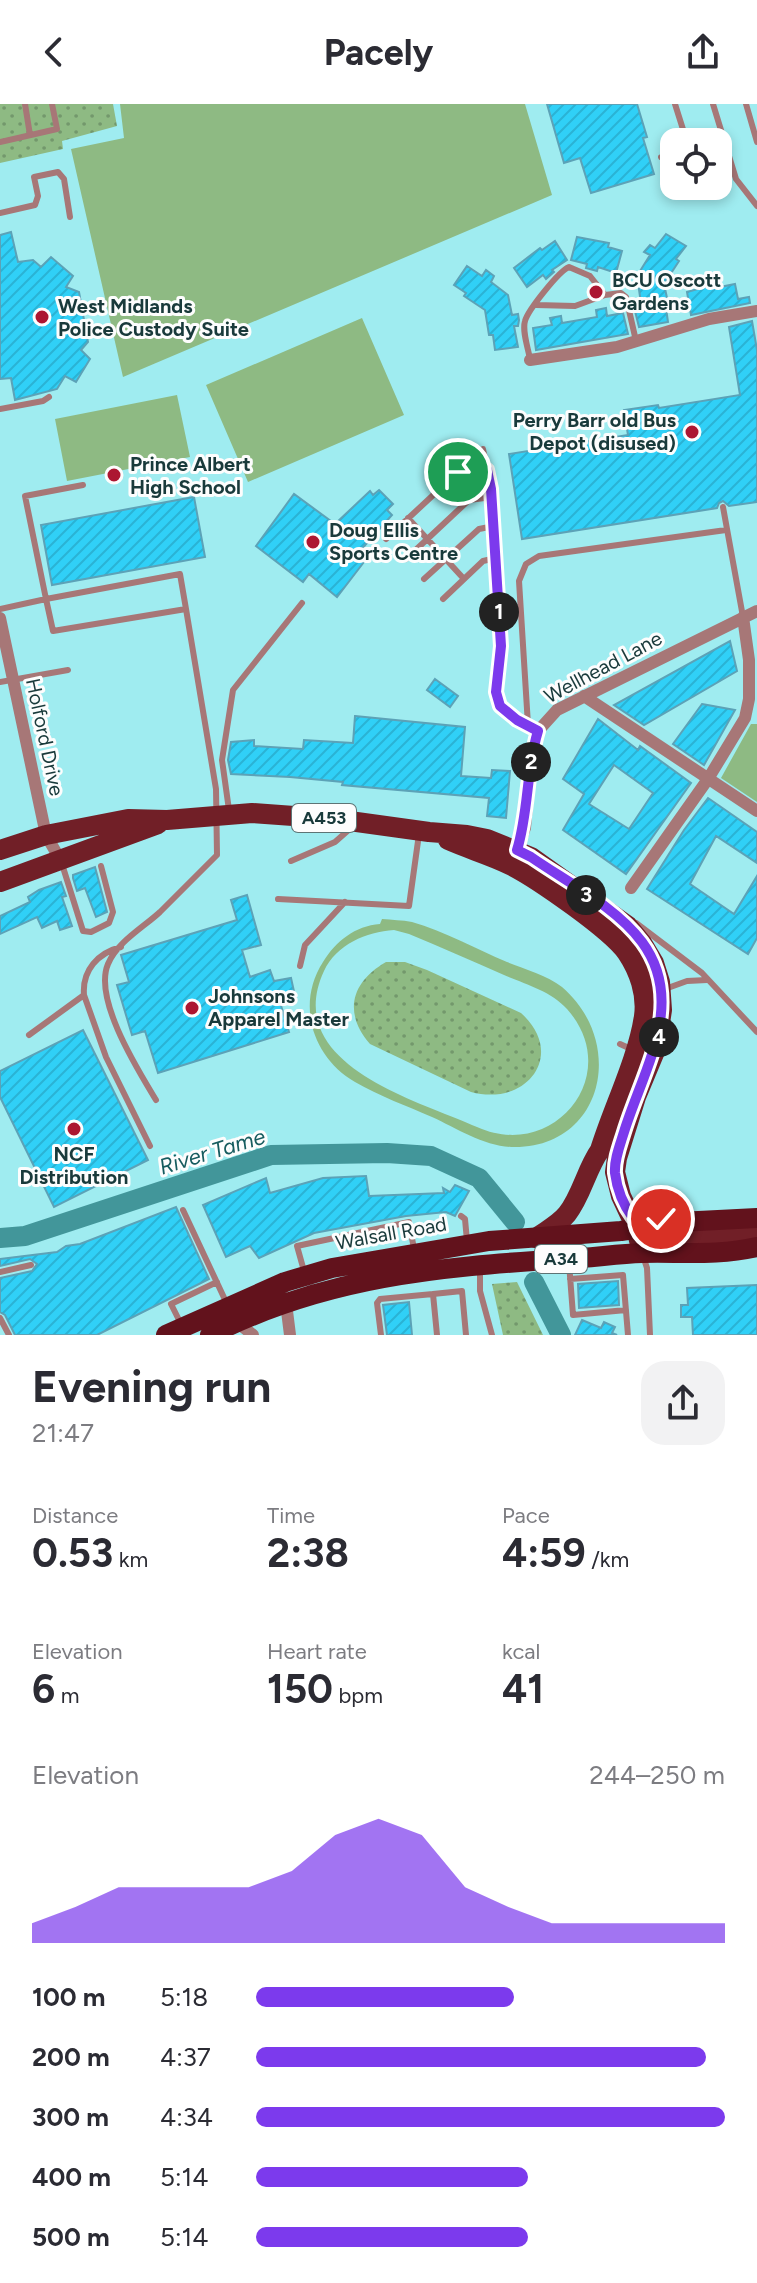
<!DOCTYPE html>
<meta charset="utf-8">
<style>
body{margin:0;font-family:Figtree,sans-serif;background:#f2f2f3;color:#2b2b33;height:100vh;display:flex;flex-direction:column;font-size:30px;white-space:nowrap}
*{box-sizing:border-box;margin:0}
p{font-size:26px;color:#7c7c81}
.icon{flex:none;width:44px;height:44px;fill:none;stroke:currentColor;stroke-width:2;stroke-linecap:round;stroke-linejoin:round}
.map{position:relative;height:1231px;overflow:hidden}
.side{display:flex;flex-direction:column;background:#fff;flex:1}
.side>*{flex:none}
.fabs{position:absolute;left:660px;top:24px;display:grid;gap:16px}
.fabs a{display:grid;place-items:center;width:72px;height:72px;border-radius:16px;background:#fff;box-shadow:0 4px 12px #0003;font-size:40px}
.pin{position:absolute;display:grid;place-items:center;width:68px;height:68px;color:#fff;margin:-34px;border:4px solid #fff;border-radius:50%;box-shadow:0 2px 8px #0007}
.km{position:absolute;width:40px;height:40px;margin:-20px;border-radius:50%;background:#222;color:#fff;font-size:22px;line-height:40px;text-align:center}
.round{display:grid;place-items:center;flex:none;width:84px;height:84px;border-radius:24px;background:#f2f2f3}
.overview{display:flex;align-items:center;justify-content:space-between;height:136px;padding:0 32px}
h1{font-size:44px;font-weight:700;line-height:60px}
.stats{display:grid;grid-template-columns:repeat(3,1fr);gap:12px;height:136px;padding:8px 32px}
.stats div{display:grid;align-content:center}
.stats b{font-size:40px;font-weight:700}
.stats small{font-size:22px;font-weight:400}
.stats p{font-size:22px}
.chart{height:224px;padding:16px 32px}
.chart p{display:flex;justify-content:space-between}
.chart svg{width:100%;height:144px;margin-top:8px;fill:#7c3aed;opacity:.7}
ul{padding:0 32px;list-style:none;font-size:26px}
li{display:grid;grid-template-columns:128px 96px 1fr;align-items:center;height:60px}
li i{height:20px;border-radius:10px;background:#7c3aed}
header{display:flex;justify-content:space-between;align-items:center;height:104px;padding:0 32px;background:#fff;font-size:36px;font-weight:700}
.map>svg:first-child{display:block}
</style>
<header><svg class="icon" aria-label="back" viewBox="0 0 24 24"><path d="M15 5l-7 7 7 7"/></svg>Pacely<svg class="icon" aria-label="share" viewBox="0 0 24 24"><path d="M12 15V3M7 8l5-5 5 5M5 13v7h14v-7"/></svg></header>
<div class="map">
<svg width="757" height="1231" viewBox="0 0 757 1231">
<defs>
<pattern id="grass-dots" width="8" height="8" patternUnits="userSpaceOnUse" patternTransform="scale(2)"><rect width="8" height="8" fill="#8eba83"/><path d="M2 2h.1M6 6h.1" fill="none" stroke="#73986c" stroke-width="1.8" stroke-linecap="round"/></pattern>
<pattern id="building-hatch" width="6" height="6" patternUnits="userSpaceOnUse" patternTransform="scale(2)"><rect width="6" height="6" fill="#30d0f7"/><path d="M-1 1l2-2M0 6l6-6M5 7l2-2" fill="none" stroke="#2ab3d5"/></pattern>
</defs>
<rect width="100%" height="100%" fill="#9fecf0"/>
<path fill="url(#grass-dots)" d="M0,0H113L117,22L62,37L63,45L0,59Z
M386,858H405L427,866L521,909C567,950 527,1003 471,988L370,940C343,909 351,878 386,858Z
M517,1178L543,1231H503L492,1180Z"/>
<path fill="#8eba83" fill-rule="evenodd" d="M120,0H525L552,91L123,273L71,45L124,34Z
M362,214L404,311L248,378L206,281Z
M177,291L190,353L67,377L55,315Z
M751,620H757V698L721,674Z
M382,815C392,816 402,816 412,818C444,827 476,845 507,858C524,865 547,871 562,883C628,940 602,1046 511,1043C484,1042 456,1024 432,1013C407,1002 379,992 355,978C312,953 296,900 323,858C336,837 355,822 380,820ZM394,826L409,830C441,843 472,857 504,871C525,880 551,887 567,905C625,970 554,1058 477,1023C416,996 281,960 324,867C337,840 366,828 394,826Z"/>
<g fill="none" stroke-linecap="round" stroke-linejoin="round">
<path stroke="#42969a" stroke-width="20" d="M0,1134L25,1132L271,1051L387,1049L431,1052L479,1074L515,1118
M534,1178L561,1231"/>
</g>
<path fill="url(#building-hatch)" stroke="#5ca2b7" stroke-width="2" fill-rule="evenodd" d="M547,0H637L647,33L643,34L654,70L591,89L580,54L564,59Z
M11,128L18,158L33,156L41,163L51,153L73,172L66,183L79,188L88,238L81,246L90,255L76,278L65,272L57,285L15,296L11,274L0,275V131Z
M666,130L686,142L676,155L679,157L664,180L669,203L666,204L668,218L639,223L635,207L642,206L637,172L650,151L644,148L650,141L655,144Z
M577,133L609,139L608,143L622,147L616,169L598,163L597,167L586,164L587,160L571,156Z
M555,137L567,156L552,166L554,168L546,175L543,171L527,183L514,164L540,144L542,146Z
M467,162L482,172L486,166L494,172L491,178L508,191L512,211L518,210L519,216L518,222H514L518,243L495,246L493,231H489L485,206L464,192L466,189L454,181Z
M719,179L720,183L735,180L738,195L749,193L750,199L691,211L687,188Z
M606,204L607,212L623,209L628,230L536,246L533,224L552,221L550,214L561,212L562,219L597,213L596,206Z
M752,217L757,246V398L729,402L723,397L719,399L717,404L522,435L509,350L628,331L624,306L658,301L659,304L740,291L729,223Z
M379,386L393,400L387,406L392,411L359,448L367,454L337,493L309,470L303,478L256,442L294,390L335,420L370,387L373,391Z
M194,393L205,453L52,481L41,421Z
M730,537L737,567L644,621L614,601Z
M435,575L458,592L450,603L427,586Z
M702,600L735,606L704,661L673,640Z
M355,612L465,623L461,672L491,674L492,666L510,667L506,714L487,712L489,694L342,681L343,678L290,673L231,670L228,656L231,638L254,636V642L303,645L304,636L353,639Z
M598,615L638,646L640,642L691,679L626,770L563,726L584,690L563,675ZM614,661L653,689L629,725L589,700Z
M708,694L757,728V759L716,732L690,780L734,810L757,772V834L748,850L647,785L684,726Z
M95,763L107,808L96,813L85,784L77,787L73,774V771Z
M61,778L66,792L62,793L72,822L60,826L57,817L42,824L37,813L0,830V812L30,798L28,793L39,786Z
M247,791L261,841L242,846L250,873L270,866L274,877L291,874L295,892L279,895L289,928L158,969L145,927L132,931L117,881L129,878L121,851L237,816L231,796Z
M83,926L148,1056L54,1103L0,993V967Z
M366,1072L369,1092L444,1089L443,1084L450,1088L455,1081L469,1087L455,1112L446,1108L406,1112L314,1129L259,1154L250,1142L226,1153L203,1101L266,1074L270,1089L323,1074Z
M176,1103L209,1175L97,1231H15L5,1211L0,1208V1174L32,1167L37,1160L30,1155L0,1162V1155L57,1148L66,1142L80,1140Z
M618,1177L619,1201L579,1204L578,1180Z
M757,1181V1231H693L692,1213H681V1201H688L687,1184Z
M409,1198L412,1231H387L383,1201Z
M582,1216L601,1224L604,1218L615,1223L612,1229L617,1231H575Z"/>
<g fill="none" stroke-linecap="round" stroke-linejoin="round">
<path stroke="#a77777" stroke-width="6" d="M25,0L30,31
M675,0L687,38
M713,0L736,75L757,102
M746,0L757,38
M0,38L57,25L52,0
M712,38L723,34
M661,53L674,49
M0,109L35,101L38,92L34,73L58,68L64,75L70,113
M536,201L575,202L605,191
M530,255C528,244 522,227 525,217C528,206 559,167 569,163L590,172L605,191L621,189L626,193L636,237
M0,305L43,297L49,293
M483,345L491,385L501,542L496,588L500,602L531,623
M723,403L743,513
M408,414L464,475
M386,435L458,368L487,366
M406,455L469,396L492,393
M424,475L479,425L494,422
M443,495L483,457L496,454
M0,505L46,495L25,392L83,381
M0,578L68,566
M528,621L519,477L526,460L539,452L726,426
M229,706L222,656L233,586L302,499
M291,757L335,738L352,723
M62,760L83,827L91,828L109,819L113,808L101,762
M278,795L409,802L419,730
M636,819L702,869L757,928
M300,862L305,841L345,798
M665,885L687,877L707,876
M84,891L106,953L150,1042
M29,931L84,891C82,866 98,849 121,843
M620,940L631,945
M156,996C138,966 93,895 108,860C117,838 144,823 160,808C179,789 198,770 217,751L216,685L186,505L53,527L46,495L180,470L186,505
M183,1106L227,1200
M461,1112L465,1115L467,1137
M643,1152L647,1164L650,1231
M569,1159L573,1211L626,1206
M480,1164V1187L492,1231
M304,1167L297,1142L409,1118L414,1145
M0,1168L31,1161
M570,1175L623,1171L628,1231
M0,1214L9,1231
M181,1220L171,1200L217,1178
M381,1231L377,1199L380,1195L433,1190
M437,1231L433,1190L462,1187L466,1231"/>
<path stroke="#a77777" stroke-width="12" d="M530,256L617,243L709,215L757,207
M0,514L46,731L61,757
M584,592L757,707
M515,751L525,724L532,645L538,627L557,606L757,507
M631,784L708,675L745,614L749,595V556L743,513
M280,1198L287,1207L290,1231
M237,1218L253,1231"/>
<path stroke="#711f27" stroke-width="20" d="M448,736C468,745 490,751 510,761C536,774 611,826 627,849C639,867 647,890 644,912C638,954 613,1004 600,1046C586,1066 582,1091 567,1110C559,1120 547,1126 536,1134
M0,746L46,731L128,715L167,716L252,709L335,715L429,728L467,731L487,735L531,753L628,822L642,839L654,859L660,878L662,906L656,945L636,993L617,1054L615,1068L621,1092L636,1124L642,1149
M0,778L158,720
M632,1120L654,1134L757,1133"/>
<path stroke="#62121c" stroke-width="20" d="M166,1231L285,1178L332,1164L489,1137L621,1127L679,1118L757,1114
M210,1231C325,1173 438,1163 563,1155C590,1154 616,1150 642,1149C680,1148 720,1152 757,1143"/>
</g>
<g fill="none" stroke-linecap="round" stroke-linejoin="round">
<defs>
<path id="route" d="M458,368L487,366L491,385L501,542L496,588L500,602L517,616L538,627C526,666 529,707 517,746L531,753C567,778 616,803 642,838C687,899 643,966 624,1028C620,1041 614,1056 615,1069C617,1085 624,1102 633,1114L661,1115"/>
</defs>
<use href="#route" stroke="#fff" stroke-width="16"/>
<use href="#route" stroke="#7c3aed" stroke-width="10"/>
</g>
<g fill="#ac1631" stroke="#fdfdfd" stroke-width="3">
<circle cx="596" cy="188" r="8"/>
<circle cx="42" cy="213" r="8"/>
<circle cx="692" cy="328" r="8"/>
<circle cx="114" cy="371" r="8"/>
<circle cx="313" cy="438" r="8"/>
<circle cx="192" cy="904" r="8"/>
<circle cx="74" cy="1025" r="8"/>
</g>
<g text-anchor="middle" stroke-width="6" stroke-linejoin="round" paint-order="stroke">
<g fill="#fdfdfd" stroke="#5d7475" stroke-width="2">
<rect x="292" y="700" width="64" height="28" rx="6"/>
<rect x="535" y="1141" width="52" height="28" rx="6"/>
</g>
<g font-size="18" font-weight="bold" fill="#193a3b">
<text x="324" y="720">A453</text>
<text x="561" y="1161">A34</text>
</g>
<g font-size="20" font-weight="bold" fill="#193a3b" stroke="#fdfdfd" text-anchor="start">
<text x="612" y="183">BCU Oscott<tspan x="612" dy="23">Gardens</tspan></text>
<text x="58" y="209">West Midlands<tspan x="58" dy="23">Police Custody Suite</tspan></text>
<text x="676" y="323" text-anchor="end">Perry Barr old Bus<tspan x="676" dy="23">Depot (disused)</tspan></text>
<text x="130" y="367">Prince Albert<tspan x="130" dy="23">High School</tspan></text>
<text x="329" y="433">Doug Ellis<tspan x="329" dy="23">Sports Centre</tspan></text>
<text x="208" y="899">Johnsons<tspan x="208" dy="23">Apparel Master</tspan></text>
<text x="74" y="1057" text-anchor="middle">NCF<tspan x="74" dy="23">Distribution</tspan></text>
</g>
<g font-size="20" fill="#193a3b" stroke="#fdfdfd">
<text transform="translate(603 563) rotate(-28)" y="7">Wellhead Lane</text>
<text transform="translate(45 633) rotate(78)" y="7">Holford Drive</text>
<text transform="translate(391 1129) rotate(-10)" y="7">Walsall Road</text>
</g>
<g font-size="22" font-style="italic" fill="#165c5f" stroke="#fdfdfd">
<text transform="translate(212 1047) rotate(-17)" y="8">River Tame</text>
</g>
</g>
</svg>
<div class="fabs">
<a><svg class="icon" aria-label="locate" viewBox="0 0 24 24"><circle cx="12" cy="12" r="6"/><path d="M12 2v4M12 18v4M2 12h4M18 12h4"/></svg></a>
</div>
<div class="pin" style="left:458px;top:368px;background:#1e9e55"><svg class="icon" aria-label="arrive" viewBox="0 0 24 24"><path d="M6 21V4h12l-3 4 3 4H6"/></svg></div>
<div class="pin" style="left:661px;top:1115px;background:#d93025"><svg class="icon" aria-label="check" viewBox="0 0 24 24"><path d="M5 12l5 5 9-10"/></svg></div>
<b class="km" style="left:499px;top:508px">1</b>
<b class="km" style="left:531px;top:658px">2</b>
<b class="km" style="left:586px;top:791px">3</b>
<b class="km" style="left:659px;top:933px">4</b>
</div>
<section class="side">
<div class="overview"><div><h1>Evening run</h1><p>21:47</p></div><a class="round"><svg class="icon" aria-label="share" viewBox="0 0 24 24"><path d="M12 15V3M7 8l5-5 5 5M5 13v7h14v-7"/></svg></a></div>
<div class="stats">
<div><p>Distance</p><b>0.53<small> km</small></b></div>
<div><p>Time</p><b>2:38</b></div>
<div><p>Pace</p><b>4:59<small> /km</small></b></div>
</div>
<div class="stats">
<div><p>Elevation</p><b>6<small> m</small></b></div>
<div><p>Heart rate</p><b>150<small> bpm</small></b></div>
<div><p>kcal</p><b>41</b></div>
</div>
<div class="chart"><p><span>Elevation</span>244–250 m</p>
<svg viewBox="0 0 160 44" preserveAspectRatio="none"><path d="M0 44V38L10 33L20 27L30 27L40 27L50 27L60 22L70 11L80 6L90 11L100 27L110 33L120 38L130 38L140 38L150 38L160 38V44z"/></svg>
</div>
<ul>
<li><b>100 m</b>5:18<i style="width:55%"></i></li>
<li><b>200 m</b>4:37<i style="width:96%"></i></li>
<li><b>300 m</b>4:34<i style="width:100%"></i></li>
<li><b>400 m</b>5:14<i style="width:58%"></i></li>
<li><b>500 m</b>5:14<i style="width:58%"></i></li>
</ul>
</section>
